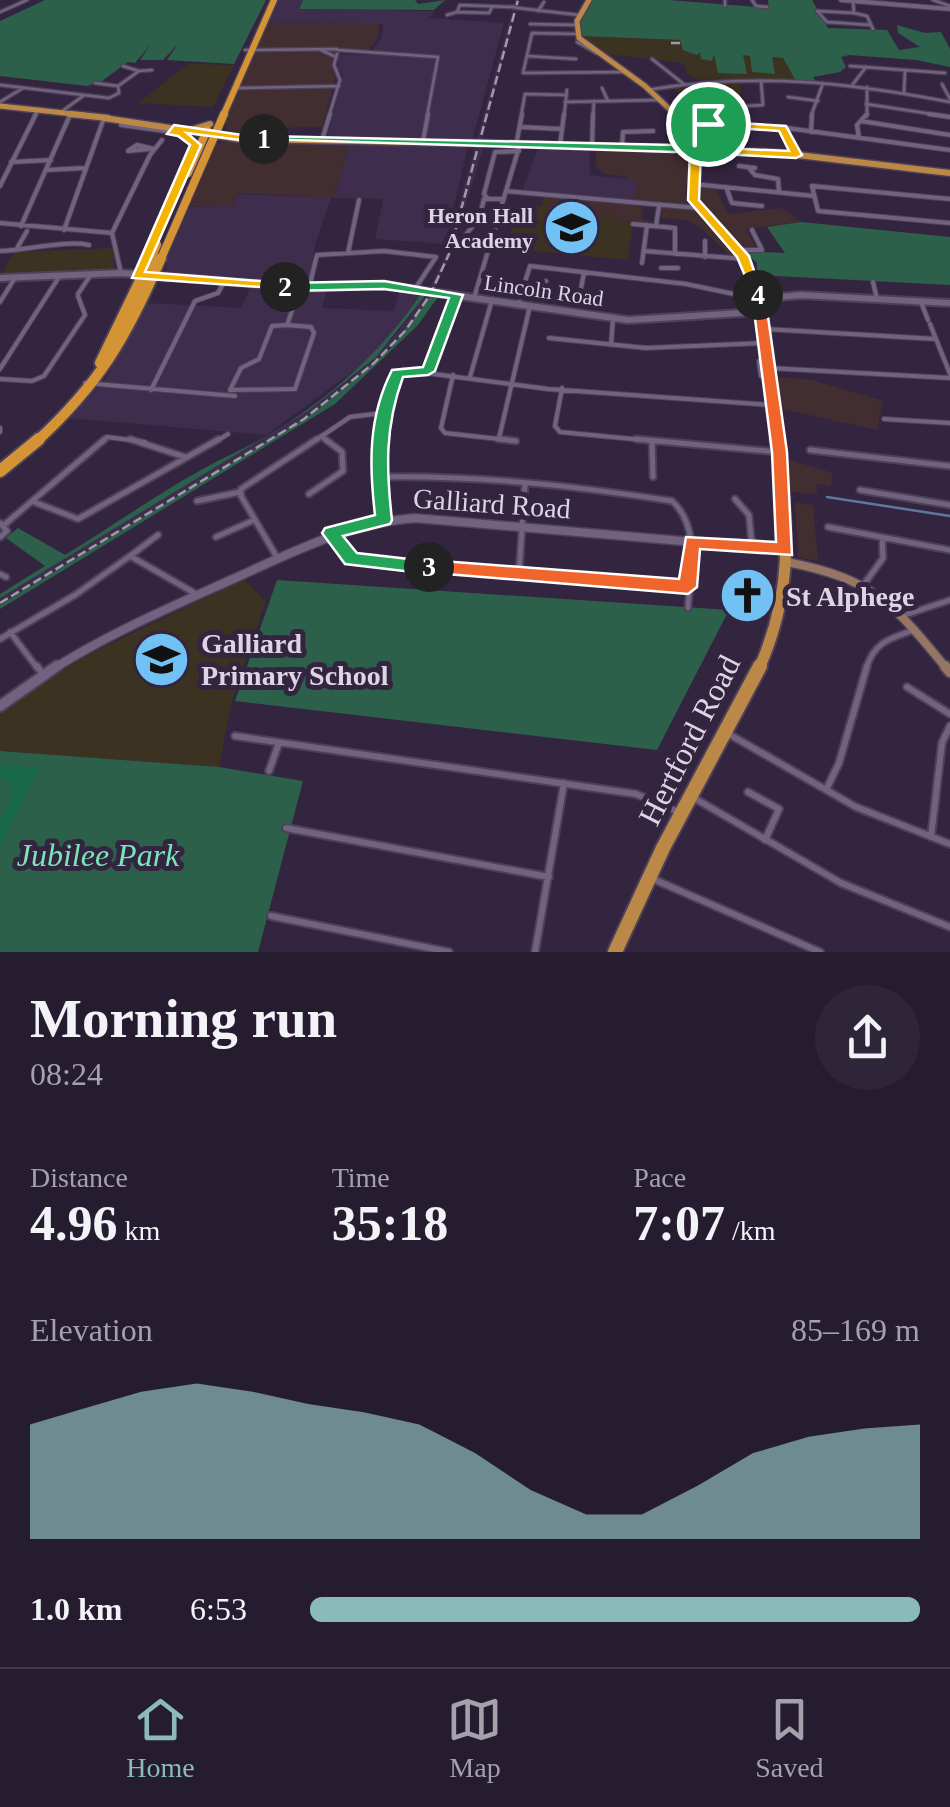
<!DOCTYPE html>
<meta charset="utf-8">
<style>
body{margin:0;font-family:Georgia,serif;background:#2e2538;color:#f1f3f6;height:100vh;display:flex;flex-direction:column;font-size:38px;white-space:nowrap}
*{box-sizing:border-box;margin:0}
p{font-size:32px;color:#a4a1ab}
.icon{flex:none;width:55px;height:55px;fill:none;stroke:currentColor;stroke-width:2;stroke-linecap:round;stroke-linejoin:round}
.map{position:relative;height:952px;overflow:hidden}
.sheet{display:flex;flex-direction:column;background:#261c30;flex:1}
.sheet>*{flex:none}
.pin{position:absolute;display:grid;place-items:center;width:85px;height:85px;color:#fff;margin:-42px;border:5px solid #fff;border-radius:50%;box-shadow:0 2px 10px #0007}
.km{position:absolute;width:50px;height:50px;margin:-25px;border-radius:50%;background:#222;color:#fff;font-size:28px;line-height:50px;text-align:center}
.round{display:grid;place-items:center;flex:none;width:105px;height:105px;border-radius:52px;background:#2e2538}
.head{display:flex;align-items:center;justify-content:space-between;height:170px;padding:0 30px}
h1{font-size:55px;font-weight:700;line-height:75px}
.stats{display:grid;grid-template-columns:repeat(3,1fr);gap:15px;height:170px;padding:10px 30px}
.stats div{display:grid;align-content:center}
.stats b{font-size:50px;font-weight:700}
.stats small{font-size:28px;font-weight:400}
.stats p{font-size:28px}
.chart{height:280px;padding:20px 30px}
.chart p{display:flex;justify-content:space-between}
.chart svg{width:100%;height:180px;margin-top:10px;fill:#8bbbb9;opacity:.7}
ul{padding:0 30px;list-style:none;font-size:32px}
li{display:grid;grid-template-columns:160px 120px 1fr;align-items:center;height:75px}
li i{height:25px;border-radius:12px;background:#8bbbb9}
.tab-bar{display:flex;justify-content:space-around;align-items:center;height:140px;border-top:2px solid #423a4c;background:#261c30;font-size:28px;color:#a4a1ab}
.tab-bar a{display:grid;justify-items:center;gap:5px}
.tab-bar .active{color:#8bbbb9}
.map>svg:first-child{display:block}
</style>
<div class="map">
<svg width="950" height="952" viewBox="0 0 950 952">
<rect width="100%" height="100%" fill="#332540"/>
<path fill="#422e30" d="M267,23L379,24L378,38L369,50L334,55L336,76L322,127L266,128L251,136L227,131L225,122Z
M223,142L350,143L334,198L238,193L233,206H188L213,145Z
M604,148L689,154L685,200L690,207H669L698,210L741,256L731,257L699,226L686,220L662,218V208L643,206L642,219L650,221L645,223L615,221V216L547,209L551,197L641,205L633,203L626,177L603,173L595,165L597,150Z
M694,186L715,188L728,214L782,208L801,222L745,229L759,252L742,251L696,203Z
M776,377L812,380L883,401L877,430L782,409Z
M786,459L833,473L831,486L816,484L818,494L790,492Z
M795,502L813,505L818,561L798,557Z"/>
<path fill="#3f2d4e" d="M278,0H302L299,9L435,11L429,18L504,23L472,141L429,137L327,138L343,75L338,68V55H368L381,39L383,24L266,23Z
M515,0H519L481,144L484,146L449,258L433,293L401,336L351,384L300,423L0,605V598L308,411L363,368L398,332L428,292L445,256Z
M350,143L468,146L445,244L375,239L383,199L331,198L316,242L308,284L166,273L167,256L187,207L233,206L238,194L334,198Z
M539,146L589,149L590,175L636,180L633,203L522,191Z
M251,287L326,292L322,308L394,311L400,290L420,295L391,335L358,368L266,435L70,418L105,380L147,303L241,308Z"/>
<path fill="#3c3222" d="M581,36L680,40L698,52L783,58L796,81L699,80L687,74L683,63L608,54Z
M188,64L234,65L213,107L138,103Z
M709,80H740L741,98L691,104L673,88Z
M544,197H551L548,209L616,216V221L633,223L628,260L514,249L510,233L519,204L541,206Z
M114,248V274L1,275L14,252Z
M244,579L266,601L232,700L219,767L0,751V712L46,675Z"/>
<path fill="#2c604a" d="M45,0H266L234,64L167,60L178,44L163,60H140L151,44L135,63L128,62L102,81L87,86L0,76V21Z
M303,0H415L418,4L445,0L434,10L299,9Z
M591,0H668L769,8L768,0H812L828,28L887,30L899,50L920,47L898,33L897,25L925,33L941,32L950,49V67L916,60L849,55L841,57L846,67L840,72L813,77L816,82L796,81L783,58L772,57L775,74L752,72L750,56L743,55L747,74L718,73L714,54L712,61L701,59L700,52L697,55L683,50L680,40L581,36V16Z
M801,222L950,237V285L757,275V263L744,251L785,253L767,227Z
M422,292H428L376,357L308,411L0,598V594L45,566L6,538L18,528L65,555C116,524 177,480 230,455C305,420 376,362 422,292Z
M433,293L440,294L418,325L335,404L0,609V605L315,412L391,348Z
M277,580L729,610L657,750L235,701Z
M0,751L219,767L303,781L258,952H0Z"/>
<path fill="#18694c" d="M0,765L39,768L0,847V818L11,798V781L0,779Z"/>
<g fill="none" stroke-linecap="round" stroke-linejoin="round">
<path stroke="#5c799e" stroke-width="2.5" d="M827,497L950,516"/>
<defs>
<path id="minor-far3" d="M725,0V6
M752,0L756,6L767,7
M933,0L950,6
M853,1L854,13L867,16L873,29
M460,5L513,7
M460,5L457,12L489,13L492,7
M518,8L579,15
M538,11L544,2
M0,12L27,0
M854,13L817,11L827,22L871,25
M447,15L457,12
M530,24L576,25
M576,34L532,33L523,73L626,72
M577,42L596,53
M245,50L337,49
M321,50L336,57
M338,50L438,57L427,116
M527,56L576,59
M652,59L685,85
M123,66L139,71
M850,66L945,73
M853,84L866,67
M942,84L950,99
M0,85L109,98L119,93L118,86L95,83
M118,86L139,71L152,70
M867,87V116
M237,88L339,86
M602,88L608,101
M647,90C752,72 846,82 950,102
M904,93L905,70
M788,97L818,101
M0,102L23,88
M565,102L659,100
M866,104L945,116
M707,108L763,105L761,81
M61,112L83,96
M34,116L37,111
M329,116L340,80L334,65L337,54
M521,116L525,94L566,95
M564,116L567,90
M593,116L594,101
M811,116L823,83"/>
<path id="minor-far2" d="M929,114L950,117
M123,120L121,125L180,133L196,144L137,275
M861,121L950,135
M682,125L779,127L950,150
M520,127L561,129
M782,128L796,155
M811,132L812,114
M859,138L857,125L867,114
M322,140L330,114
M517,140L522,114
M423,141L428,114
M560,145L564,114
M592,146L593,114
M622,147L623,132L653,131
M149,149L128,151L137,145L154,149
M11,162L51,160
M739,166L755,168
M748,167L755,175L778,179L779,192
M46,170L85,168
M693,184L814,196
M0,186L36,114
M726,187L732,203L762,206
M506,191L698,208
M487,198L484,194L495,152L519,151
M950,199L812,186L818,211L950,223
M0,223L112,233L121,273
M633,224L675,228V254
M21,226L70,115
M656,226L659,206
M64,230L104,118
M112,233L150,155L162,140
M462,239L479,219L484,199H503
M705,241V257
M16,250L27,231
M738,250H762L752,230
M0,251C27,250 66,240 89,245
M644,251L745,259
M348,253L359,200
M642,263L647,225
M661,268H678
M873,282L877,299
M309,288L317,255L384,251L436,257L415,289
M523,289L543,291L546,281
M580,293L584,273
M78,294L90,276
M474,298L520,144
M0,302L15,278
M921,302L928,320
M518,304L530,266L686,284L758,299
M930,324L950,374
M287,325L311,327L314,333L295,389L230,390L241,368L259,359L272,326Z
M287,325L300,288
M765,329L936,339
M549,338L646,348L765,343
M611,345L613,319
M767,362L759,361L761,376L768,377
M769,368L950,378
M0,369L59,277
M428,371L457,295
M453,375L441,428L445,433L516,441
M470,377L492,300
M0,379L32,381L44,376L85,315L78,296
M85,383L235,396
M562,388L555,426L560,432L664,442
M151,390L195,301L218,293L224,282
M884,419L950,423
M0,428V432
M321,436L328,442
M499,438L530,306
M102,442L107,437L145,442
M215,442L228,434
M313,442L350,417L383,413
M379,442L385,397L403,370L548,389L771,405"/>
<path id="minor-far1" d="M130,439L185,457
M379,439L384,519
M498,439L516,441
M636,439L778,452
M652,441L653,477
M810,450L950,466
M378,477C477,475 575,486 672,501C701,527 690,573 688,608
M860,490L950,505
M309,494L343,471L342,452L325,439
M735,499L749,515L752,547
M197,501L240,492
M34,502L78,519L219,439
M0,523L7,531L0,537
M4,525L105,439
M828,527L950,550
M331,533L352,559L688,587
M216,537L254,520
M130,556L158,535
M278,559L241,496V489L317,439
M0,574L6,577
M519,574L525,483
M865,583L883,558L882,537
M902,616L950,600
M10,632L38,669
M0,639L75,595L130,556L198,595
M866,669C874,642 889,639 914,630"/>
<path id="minor" d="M37,666L42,673
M907,687L950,714
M727,733L856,807L950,844
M235,736L636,794L679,812
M269,771L279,743
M826,790L839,763L867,666
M748,792L779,809L765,840
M694,798L841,883L950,927
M286,828L549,877
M931,837L942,743L950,726
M653,879L820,952
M271,916L449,952
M535,952L564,783"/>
<path id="tertiary-far3" d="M841,0L950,9"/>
<path id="tertiary-far2" d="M0,278L121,273L309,288L383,285L628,320L758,312
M758,299L801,295L950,303"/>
<path id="tertiary-far1" d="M53,669C110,633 171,607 233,579C293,552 348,523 415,518L786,550"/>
<path id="tertiary" d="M0,706L57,666"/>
<path id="secondary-far1" d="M787,562C873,579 893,603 947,669"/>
<path id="secondary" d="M945,666L950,672"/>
<path id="primary-far4" d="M589,0L577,21L579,38L645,86L677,116
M0,106L92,116"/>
<path id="primary-far3" d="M70,114L108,118
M676,114L695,148L694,201L745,261
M104,118L183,130
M178,129L239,139L474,143
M191,130L210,124
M485,143L678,149
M674,148L781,153L950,173"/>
<path id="primary-far2" d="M744,258L759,296L777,442"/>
<path id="primary-far1" d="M759,669C796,584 787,527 776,439"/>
<path id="primary" d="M615,952L663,848L760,666"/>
<path id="trunk-far3" d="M223,116L274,0"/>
<path id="trunk-far2" d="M188,173L207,130
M150,261L157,245
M160,261L224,114"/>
<path id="trunk-far1" d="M100,363L151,258
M36,442C101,382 126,338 161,258"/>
<path id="trunk" d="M0,471L39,439"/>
</defs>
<use href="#minor-far3" stroke="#4d4158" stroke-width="5"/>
<use href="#minor-far2" stroke="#4d4158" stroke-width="6"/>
<use href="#minor-far1" stroke="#4d4158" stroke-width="9"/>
<use href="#minor" stroke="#4d4158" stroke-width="10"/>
<use href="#tertiary-far3" stroke="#4d4158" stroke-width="6"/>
<use href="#tertiary-far2" stroke="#4d4158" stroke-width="10"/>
<use href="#tertiary-far1" stroke="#4d4158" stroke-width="11"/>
<use href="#tertiary" stroke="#4d4158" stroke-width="14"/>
<use href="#secondary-far1" stroke="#4d4158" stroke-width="11"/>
<use href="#secondary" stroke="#4d4158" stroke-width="14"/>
<use href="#primary-far4" stroke="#4d4158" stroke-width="8"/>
<use href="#primary-far3" stroke="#4d4158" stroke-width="9"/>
<use href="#primary-far2" stroke="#4d4158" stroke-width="12"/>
<use href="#primary-far1" stroke="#4d4158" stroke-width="15"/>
<use href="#primary" stroke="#4d4158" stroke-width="18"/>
<use href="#trunk-far3" stroke="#4d4158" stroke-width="9"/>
<use href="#trunk-far2" stroke="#4d4158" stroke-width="10"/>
<use href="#trunk-far1" stroke="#4d4158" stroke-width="14"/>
<use href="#trunk" stroke="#4d4158" stroke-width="16"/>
<use href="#minor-far3" stroke="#716280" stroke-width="2.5"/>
<use href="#minor-far2" stroke="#716280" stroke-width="4"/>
<use href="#minor-far1" stroke="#716280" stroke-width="5"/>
<use href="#minor" stroke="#716280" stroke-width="6"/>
<use href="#tertiary-far3" stroke="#716280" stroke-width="4"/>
<use href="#tertiary-far2" stroke="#716280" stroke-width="6"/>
<use href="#tertiary-far1" stroke="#716280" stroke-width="8"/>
<use href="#tertiary" stroke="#716280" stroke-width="10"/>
<use href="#secondary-far1" stroke="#967564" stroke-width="8"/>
<use href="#secondary" stroke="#967564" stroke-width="10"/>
<use href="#primary-far4" stroke="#bb8848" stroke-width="5"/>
<use href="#primary-far3" stroke="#bb8848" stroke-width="6"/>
<use href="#primary-far2" stroke="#bb8848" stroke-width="9"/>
<use href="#primary-far1" stroke="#bb8848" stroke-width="11"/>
<use href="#primary" stroke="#bb8848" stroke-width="14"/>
<use href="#trunk-far3" stroke="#d49435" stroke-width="6"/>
<use href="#trunk-far2" stroke="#d49435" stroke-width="8"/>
<use href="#trunk-far1" stroke="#d49435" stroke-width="10"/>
<use href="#trunk" stroke="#d49435" stroke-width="12"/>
<path stroke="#a399ad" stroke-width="2.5" stroke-dasharray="9 4" stroke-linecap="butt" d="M671,43H680
M0,603L304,419L374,363L405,331L430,295L449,254L518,0"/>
<defs>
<path id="minor-bridge" d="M513,7L518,8"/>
<path id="primary-bridge" d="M474,143H485"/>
</defs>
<use href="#minor-bridge" stroke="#4d4158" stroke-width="5" stroke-linecap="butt"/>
<use href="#primary-bridge" stroke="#4d4158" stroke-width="9" stroke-linecap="butt"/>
<use href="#minor-bridge" stroke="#716280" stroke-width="2.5"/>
<use href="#primary-bridge" stroke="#bb8848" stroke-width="6"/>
</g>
<path fill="#22a559" stroke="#fff" stroke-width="2.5" d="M708,121L711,126L688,128L695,150L674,152L259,139L264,136L674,145H685L679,123Z"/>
<path fill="#f5b400" stroke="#fff" stroke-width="2.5" d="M174,125L269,139L264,143L187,133L201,145L145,272L285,283L291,287L290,289L132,278L190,145L178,136L167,134Z"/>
<path fill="#22a559" stroke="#fff" stroke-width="2.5" d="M384,281L463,295L435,371L428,375L403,377C385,426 386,468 392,520L390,524L343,536L357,553L435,562L438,567L429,574L345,564L322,533L325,528L375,515C369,464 368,417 392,370L423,367L449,298L384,289L285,291L279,287L285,283Z"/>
<path fill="#f0652b" stroke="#fff" stroke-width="2.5" d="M758,291L765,295L787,452L792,555L700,549L697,587L688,594L422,572L420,567L429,560L679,579L686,537L776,542L772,452L752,295Z"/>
<path fill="#f5b400" stroke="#fff" stroke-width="2.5" d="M708,121L786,126L802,155L796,158L701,153L699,200L749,256L763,297H754L737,257L688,200L690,150L696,147L789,151L779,131L704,126Z"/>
<defs>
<symbol id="school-disc" viewBox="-11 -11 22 22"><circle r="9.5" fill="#71c1f5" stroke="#332540"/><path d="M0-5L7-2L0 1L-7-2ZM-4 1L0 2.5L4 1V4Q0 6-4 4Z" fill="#111"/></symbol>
<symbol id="church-disc" viewBox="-11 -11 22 22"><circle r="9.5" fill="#71c1f5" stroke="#332540"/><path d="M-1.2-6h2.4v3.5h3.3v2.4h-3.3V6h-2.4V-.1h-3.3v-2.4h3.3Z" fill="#111"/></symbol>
</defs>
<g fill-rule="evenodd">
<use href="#school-disc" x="540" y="196" width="63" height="63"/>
<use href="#church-disc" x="716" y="564" width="63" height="63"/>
<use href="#school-disc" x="130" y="628" width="63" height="63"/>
</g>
<g text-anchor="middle" stroke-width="10" stroke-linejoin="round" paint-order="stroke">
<g font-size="22" font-weight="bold" fill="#ddd4e5" stroke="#332540" text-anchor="end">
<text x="533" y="223">Heron Hall<tspan x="533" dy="25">Academy</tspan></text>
</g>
<g font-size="22" fill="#ddd4e5" stroke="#332540">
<text transform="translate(544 290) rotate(8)" y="8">Lincoln Road</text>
</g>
<g font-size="28" fill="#ddd4e5" stroke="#332540">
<text transform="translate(492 503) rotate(4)" y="10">Galliard Road</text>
</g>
<g font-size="28" font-weight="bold" fill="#ddd4e5" stroke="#332540" text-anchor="start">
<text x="786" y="606">St Alphege</text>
<text x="201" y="653">Galliard<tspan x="201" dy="32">Primary School</tspan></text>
</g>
<g font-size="32" fill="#ddd4e5" stroke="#332540">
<text transform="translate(689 740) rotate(-63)" y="11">Hertford Road</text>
</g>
<g font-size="32" font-style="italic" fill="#7ae5b8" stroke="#332540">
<text x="98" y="866">Jubilee Park</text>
</g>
</g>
</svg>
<div class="pin" style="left:708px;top:124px;background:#1e9e55"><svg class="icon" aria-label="arrive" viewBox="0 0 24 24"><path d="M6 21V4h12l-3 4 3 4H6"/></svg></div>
<b class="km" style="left:264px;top:139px">1</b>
<b class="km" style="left:285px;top:287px">2</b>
<b class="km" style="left:429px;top:567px">3</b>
<b class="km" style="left:758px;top:295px">4</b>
</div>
<section class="sheet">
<div class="head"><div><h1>Morning run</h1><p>08:24</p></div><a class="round"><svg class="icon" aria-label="share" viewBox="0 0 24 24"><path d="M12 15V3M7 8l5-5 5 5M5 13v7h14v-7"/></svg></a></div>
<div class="stats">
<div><p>Distance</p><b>4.96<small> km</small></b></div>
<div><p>Time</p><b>35:18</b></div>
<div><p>Pace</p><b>7:07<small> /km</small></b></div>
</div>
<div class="chart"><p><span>Elevation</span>85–169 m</p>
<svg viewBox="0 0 160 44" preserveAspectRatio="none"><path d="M0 44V16L10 12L20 8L30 6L40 8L50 11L60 13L70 16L80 23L90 32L100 38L110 38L120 31L130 23L140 19L150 17L160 16V44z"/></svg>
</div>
<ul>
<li><b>1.0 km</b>6:53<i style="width:100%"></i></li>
</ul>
</section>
<nav class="tab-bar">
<a class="active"><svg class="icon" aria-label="home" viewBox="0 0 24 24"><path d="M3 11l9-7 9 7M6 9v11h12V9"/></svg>Home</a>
<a><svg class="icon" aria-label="map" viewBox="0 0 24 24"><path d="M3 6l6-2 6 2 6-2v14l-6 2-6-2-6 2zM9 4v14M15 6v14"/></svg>Map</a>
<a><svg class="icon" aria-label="saved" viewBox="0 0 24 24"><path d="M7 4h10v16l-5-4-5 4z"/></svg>Saved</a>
</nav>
